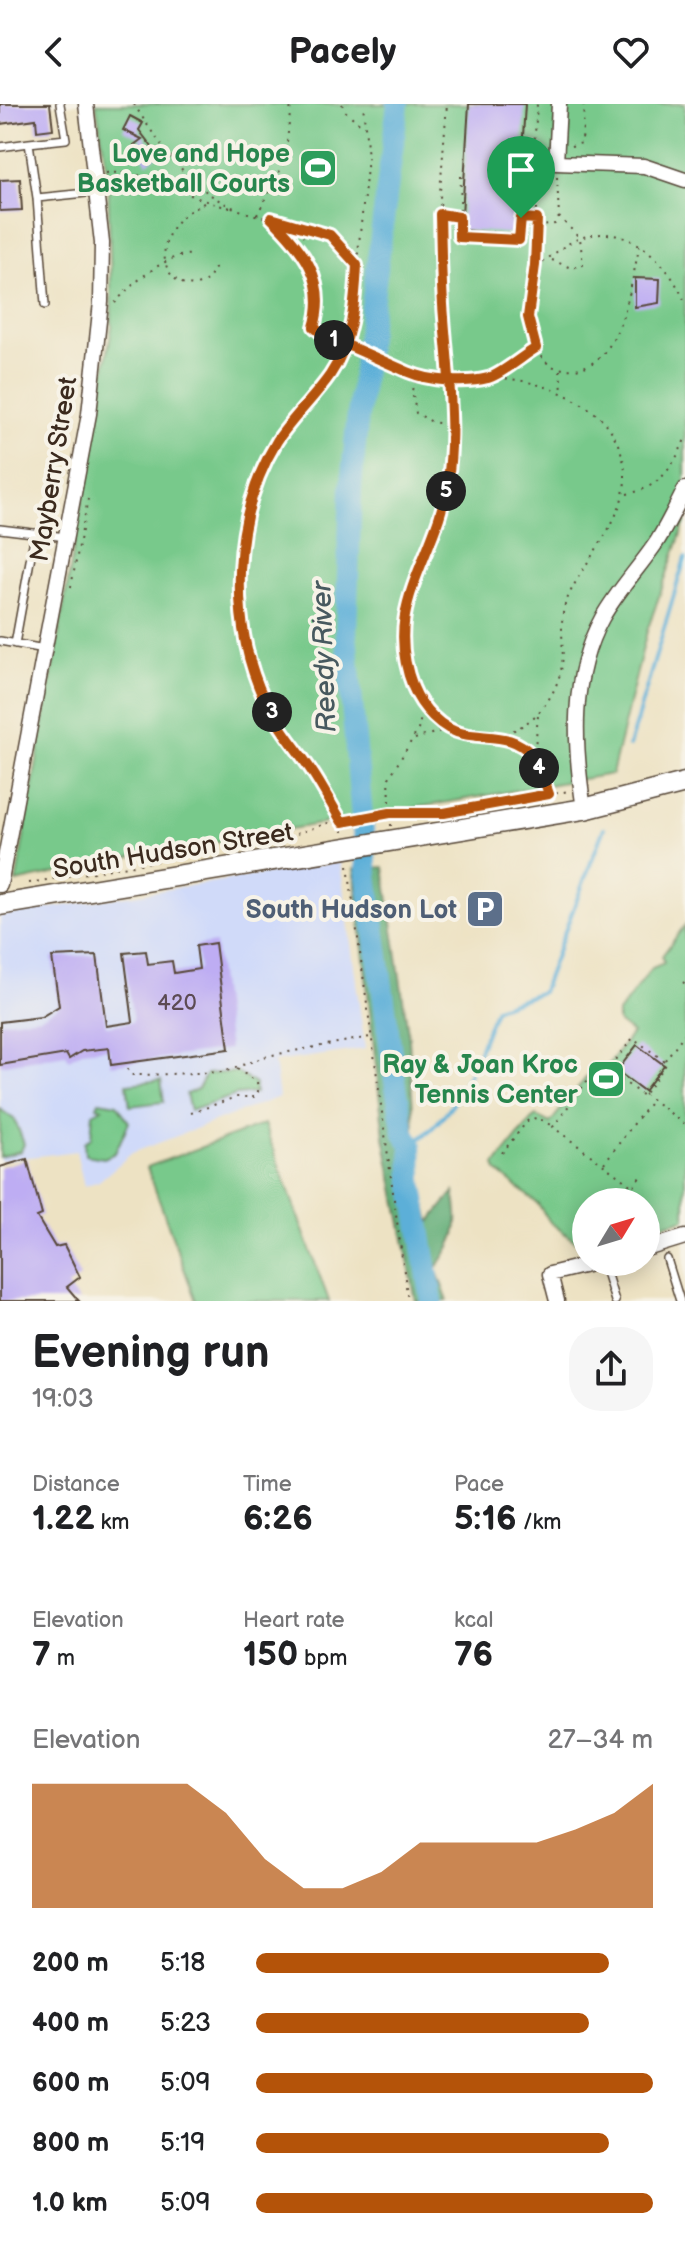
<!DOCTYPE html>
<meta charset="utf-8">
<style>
body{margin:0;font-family:"Balsamiq Sans",sans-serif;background:#f6f6f6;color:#202124;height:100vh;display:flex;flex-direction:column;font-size:30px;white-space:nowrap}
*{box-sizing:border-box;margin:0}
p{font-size:26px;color:#757577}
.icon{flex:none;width:44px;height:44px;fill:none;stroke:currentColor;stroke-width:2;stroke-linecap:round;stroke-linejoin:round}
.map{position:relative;height:1197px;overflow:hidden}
.details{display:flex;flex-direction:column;background:#fff;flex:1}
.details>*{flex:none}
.needle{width:52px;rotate:52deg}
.buttons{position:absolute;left:572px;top:1084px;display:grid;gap:16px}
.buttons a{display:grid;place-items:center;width:88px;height:88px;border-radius:50%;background:#fff;box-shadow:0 4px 20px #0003;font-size:40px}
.pin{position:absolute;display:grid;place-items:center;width:68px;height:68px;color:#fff;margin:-82px -34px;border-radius:50% 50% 50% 0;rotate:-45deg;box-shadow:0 0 8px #0007}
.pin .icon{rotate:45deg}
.km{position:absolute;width:40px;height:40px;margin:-20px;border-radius:50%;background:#222;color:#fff;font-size:22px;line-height:40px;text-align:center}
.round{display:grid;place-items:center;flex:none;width:84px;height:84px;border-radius:32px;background:#f6f6f6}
.head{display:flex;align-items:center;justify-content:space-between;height:136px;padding:0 32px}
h1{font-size:44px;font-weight:800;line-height:60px}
.stats{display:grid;grid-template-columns:repeat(3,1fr);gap:12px;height:136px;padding:8px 32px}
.stats div{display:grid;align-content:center}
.stats b{font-size:34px;font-weight:800}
.stats small{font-size:22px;font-weight:400}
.stats p{font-size:22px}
.chart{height:224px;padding:16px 32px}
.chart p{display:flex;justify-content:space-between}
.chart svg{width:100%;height:144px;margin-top:8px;fill:#b45309;opacity:.7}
ul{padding:0 32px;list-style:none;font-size:26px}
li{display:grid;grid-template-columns:128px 96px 1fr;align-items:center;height:60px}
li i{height:20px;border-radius:10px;background:#b45309}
header{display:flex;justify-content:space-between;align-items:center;height:104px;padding:0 32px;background:#fff;font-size:36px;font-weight:800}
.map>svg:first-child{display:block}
</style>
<header><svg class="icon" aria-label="back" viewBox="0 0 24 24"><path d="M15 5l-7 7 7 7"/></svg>Pacely<svg class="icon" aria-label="heart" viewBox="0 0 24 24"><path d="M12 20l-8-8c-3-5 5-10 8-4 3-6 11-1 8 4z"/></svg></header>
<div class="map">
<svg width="685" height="1197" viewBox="0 0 685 1197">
<rect width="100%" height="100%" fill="#f7f3e8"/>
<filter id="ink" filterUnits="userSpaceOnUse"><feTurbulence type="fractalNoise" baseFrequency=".0125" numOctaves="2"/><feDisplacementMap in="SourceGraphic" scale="16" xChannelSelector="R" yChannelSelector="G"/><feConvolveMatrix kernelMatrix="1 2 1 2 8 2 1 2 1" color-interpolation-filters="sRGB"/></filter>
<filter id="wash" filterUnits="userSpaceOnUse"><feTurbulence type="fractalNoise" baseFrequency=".006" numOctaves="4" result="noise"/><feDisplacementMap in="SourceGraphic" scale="32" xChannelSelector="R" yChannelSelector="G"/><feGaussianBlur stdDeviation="1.8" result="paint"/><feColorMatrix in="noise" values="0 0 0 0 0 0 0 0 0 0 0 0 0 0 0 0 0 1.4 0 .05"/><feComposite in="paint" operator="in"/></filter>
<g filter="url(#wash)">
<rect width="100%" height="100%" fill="#ede2c3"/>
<path fill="#d0daf9" d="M340,758L365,945L274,958L279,993L132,1049L99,1077L84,1082L76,1047L0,1057V812Z"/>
<path fill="#78c98b" stroke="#5a7a54" stroke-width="2" d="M96,0H685V418L647,527L612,670L145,750L16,778L112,223L108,73Z
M685,821V1115L646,1126V1098H586V1144L583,1143L550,1118L538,1100L497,1067L495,1061L531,1016L536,1012L550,1019L593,965L608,961L632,929L618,918V909L652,864L664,859L662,852Z
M236,968L255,980V989L236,991L190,1007L186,990L198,985L206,970Z
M161,976L164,998L130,1002L127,980Z
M99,997L117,1000L129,1018L115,1049L104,1054L85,1051L84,1038L91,1034L93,1009L102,1004L97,1002Z
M0,1005L15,1016L24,1040L21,1047L0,1053Z
M264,1020L329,1197H196L147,1063Z"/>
<path fill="#62ad77" stroke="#4e6c4a" stroke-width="2" d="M384,763L409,935L416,1061L430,1118L454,1088C462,1125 456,1135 436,1165L448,1197H416L384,1033L354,765Z"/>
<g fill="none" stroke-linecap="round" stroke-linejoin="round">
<path stroke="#5cafd8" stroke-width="4" d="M629,642L685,454
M411,1041C464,1005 472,960 496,904L542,888L604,724"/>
<path stroke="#5cafd8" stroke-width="22" d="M398,0L357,319L351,384L346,530L367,772L395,977L404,1029L411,1041L412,1077L432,1197"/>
</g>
<g id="blocks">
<path fill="#beadf3" d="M0,0H50L53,25L37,27L36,15L0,20Z
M469,0H525L517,130L461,126Z
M130,12L143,19L139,26L158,51L147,59L134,41L142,35L123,26Z
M20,75L22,106L0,107V76Z
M635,174L660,175L659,199L635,203Z
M215,839L229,945L111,961L109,944L82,947L69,955L66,950L0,961V918L41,913L59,902L52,853L97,851L106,922L133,918L124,849L146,847L148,860L172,857L174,869L199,865L196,842Z
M637,941L664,961L644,987L617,967Z
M27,1055L42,1111L37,1113L55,1143L64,1141L80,1173L67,1183L79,1197H0V1063Z"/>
</g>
</g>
<g filter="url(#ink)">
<use href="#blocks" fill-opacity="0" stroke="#564637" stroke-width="2"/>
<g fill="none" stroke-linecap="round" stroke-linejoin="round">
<defs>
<path id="lane" d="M60,0L66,35L29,39L37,94L96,88
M0,43L29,39
M37,94L45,201
M0,425L66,433
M0,537L45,545
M15,540L35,429
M667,1155L680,1197
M603,1158L615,1197"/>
<path id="street" d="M559,0L556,59L644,62L685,76
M584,705C574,641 570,572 602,514C617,487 639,464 656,439C667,422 676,403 685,385
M0,781L89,310L101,198L102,139L86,0
M646,1145L685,1133
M557,1197L550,1170L599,1158"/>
<path id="secondary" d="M0,801L584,705L685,679"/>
</defs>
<use href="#lane" stroke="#564637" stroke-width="10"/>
<use href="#street" stroke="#564637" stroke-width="17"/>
<use href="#secondary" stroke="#564637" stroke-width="23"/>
<path stroke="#564637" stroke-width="2" stroke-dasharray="2 6" stroke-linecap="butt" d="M134,0C158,39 192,88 237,105C285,124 323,112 357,160
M342,0L345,7L363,22
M571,42L582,39L584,0
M106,69C156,65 185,96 232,104
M461,72L459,133L519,136L524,74
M557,73L559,113L555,120L536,123C536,135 536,148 535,160C534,182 525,204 529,227C531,241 543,261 558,264C622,277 629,183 640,141
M524,93H528L529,76H532L533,93H537
M204,99C191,106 181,111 173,123C157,147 163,180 195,182L209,175L217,161
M257,111L285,57L291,0
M442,111L459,113
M522,114L535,115
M272,115C303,144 328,178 314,223L322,230
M536,122L538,86L533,60L537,0
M300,140L306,124
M552,156L571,164L583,161L580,134L559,113
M535,161C552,155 561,141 578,135C626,116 667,155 685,198
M115,199C130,181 169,147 194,151
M560,266L562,287
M408,268L418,272L412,286L416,309L432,318L451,321
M418,272C444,279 470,273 496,274C533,275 575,290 602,315C611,324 615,334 620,345C642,405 586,447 566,498C557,520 567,548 560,570C548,613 508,642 463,630C450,627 434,612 422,605
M491,273L536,244
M627,390C659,384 673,364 685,335
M71,483L88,395
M498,631L530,649L548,690
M415,635L451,624
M534,654L538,612
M391,722L389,674L418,626L422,609L405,559L402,531L404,504L439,414L452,339L441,134L440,88L447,0
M343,728L342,718C318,678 282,634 264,594C227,514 236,418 275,342C298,297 334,278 350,225L368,54L363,0
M348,762L408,1197
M29,779L279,736L331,718L390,709H444L569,687
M683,878L685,880
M665,956L685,929
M128,965L130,971H142L224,968L267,952L370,933
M608,966L643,992L667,959L633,934L608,966L593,969L553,1023L633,1083L634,1098
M644,990L685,1020
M191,1009L236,993H254L258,988L257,978L237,965
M502,1049L529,1015L538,1014L552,1022
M604,1059L652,996
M634,1082L640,1073"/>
<use href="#lane" stroke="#fff" stroke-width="7"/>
<use href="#street" stroke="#fff" stroke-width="14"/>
<use href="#secondary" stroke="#fff" stroke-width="20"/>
<path stroke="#564637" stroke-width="2" stroke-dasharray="2 6" stroke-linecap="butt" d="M322,230L408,268"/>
</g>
</g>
<g fill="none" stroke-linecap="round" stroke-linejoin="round" filter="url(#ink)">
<defs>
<path id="route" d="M521,114L537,115L535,161L528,213L536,244C524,251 499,272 488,274C465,280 429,277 408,268L322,230L314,223C328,176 303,145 271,114L330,131L357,161C355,199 352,239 330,271C314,294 293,313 277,337C232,411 228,517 264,595C276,621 295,642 311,666C322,682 331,700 342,718L390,709H444L549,690C544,677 541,662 532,651C513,629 489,635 464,630C441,626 421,603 413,583C387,516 418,476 439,414C460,349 449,281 444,214C441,180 441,145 440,110L459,113V133L519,136L521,114"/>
</defs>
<use href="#route" stroke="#fff" stroke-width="16"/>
<use href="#route" stroke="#b45309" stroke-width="10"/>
</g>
<defs>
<symbol id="stadium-square" viewBox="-11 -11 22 22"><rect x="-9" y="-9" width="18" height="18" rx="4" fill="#2e9e5b" stroke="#f7f3e8"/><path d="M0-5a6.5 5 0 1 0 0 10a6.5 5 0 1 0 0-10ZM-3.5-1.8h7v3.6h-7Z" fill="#fff"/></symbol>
<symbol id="parking-square" viewBox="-11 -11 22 22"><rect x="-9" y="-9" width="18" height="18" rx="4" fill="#5c6f8a" stroke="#f7f3e8"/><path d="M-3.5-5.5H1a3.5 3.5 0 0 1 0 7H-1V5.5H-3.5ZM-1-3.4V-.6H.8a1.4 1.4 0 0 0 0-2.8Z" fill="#fff"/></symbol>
</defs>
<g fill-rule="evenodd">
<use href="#stadium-square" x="296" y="42" width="44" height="44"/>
<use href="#parking-square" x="463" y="783" width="44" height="44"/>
<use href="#stadium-square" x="584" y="953" width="44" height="44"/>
</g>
<g text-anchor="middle" stroke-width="8" stroke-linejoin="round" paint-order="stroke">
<g font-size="22" fill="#5c4b53">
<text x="177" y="906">420</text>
</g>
<g font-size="26" font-weight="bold" fill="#27864d" stroke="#f7f3e8" text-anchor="end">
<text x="290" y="58">Love and Hope<tspan x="290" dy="30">Basketball Courts</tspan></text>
<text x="578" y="969">Ray &amp; Joan Kroc<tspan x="578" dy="30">Tennis Center</tspan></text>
</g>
<g font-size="26" fill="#3b2a1e" stroke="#f7f3e8">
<text transform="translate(53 365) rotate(-81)" y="9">Mayberry Street</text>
<text transform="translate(173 746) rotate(-9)" y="9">South Hudson Street</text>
</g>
<g font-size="26" font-weight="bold" fill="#4e5e75" stroke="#f7f3e8" text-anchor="end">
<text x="457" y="814">South Hudson Lot</text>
</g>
<g font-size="28" font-style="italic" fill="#47595f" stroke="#f7f3e8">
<text transform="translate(323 553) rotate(-92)" y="10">Reedy River</text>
</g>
</g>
</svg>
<div class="buttons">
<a><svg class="needle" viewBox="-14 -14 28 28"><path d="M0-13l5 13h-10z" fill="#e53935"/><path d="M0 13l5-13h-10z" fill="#757577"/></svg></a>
</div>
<div class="pin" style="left:521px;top:114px;background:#1e9e55"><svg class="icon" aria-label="arrive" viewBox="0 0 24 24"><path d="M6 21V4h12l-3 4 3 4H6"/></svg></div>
<b class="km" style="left:334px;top:236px">1</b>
<b class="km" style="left:272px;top:608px">3</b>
<b class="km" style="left:539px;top:664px">4</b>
<b class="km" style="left:446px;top:387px">5</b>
</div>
<section class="details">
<div class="head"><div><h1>Evening run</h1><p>19:03</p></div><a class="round"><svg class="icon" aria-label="share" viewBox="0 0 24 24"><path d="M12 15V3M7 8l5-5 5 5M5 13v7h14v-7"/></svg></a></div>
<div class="stats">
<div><p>Distance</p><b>1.22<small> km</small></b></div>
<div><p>Time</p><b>6:26</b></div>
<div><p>Pace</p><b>5:16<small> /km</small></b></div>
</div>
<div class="stats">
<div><p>Elevation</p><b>7<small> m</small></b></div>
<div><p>Heart rate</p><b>150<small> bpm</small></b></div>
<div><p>kcal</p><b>76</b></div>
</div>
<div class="chart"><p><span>Elevation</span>27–34 m</p>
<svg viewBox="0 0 160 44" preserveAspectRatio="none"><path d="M0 44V6L10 6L20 6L30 6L40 6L50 15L60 29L70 38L80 38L90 33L100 24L110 24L120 24L130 24L140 20L150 15L160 6V44z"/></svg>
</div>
<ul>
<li><b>200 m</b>5:18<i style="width:89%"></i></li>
<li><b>400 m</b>5:23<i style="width:84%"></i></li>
<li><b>600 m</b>5:09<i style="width:100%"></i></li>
<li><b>800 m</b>5:19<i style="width:89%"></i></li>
<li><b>1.0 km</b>5:09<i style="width:100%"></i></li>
</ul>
</section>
